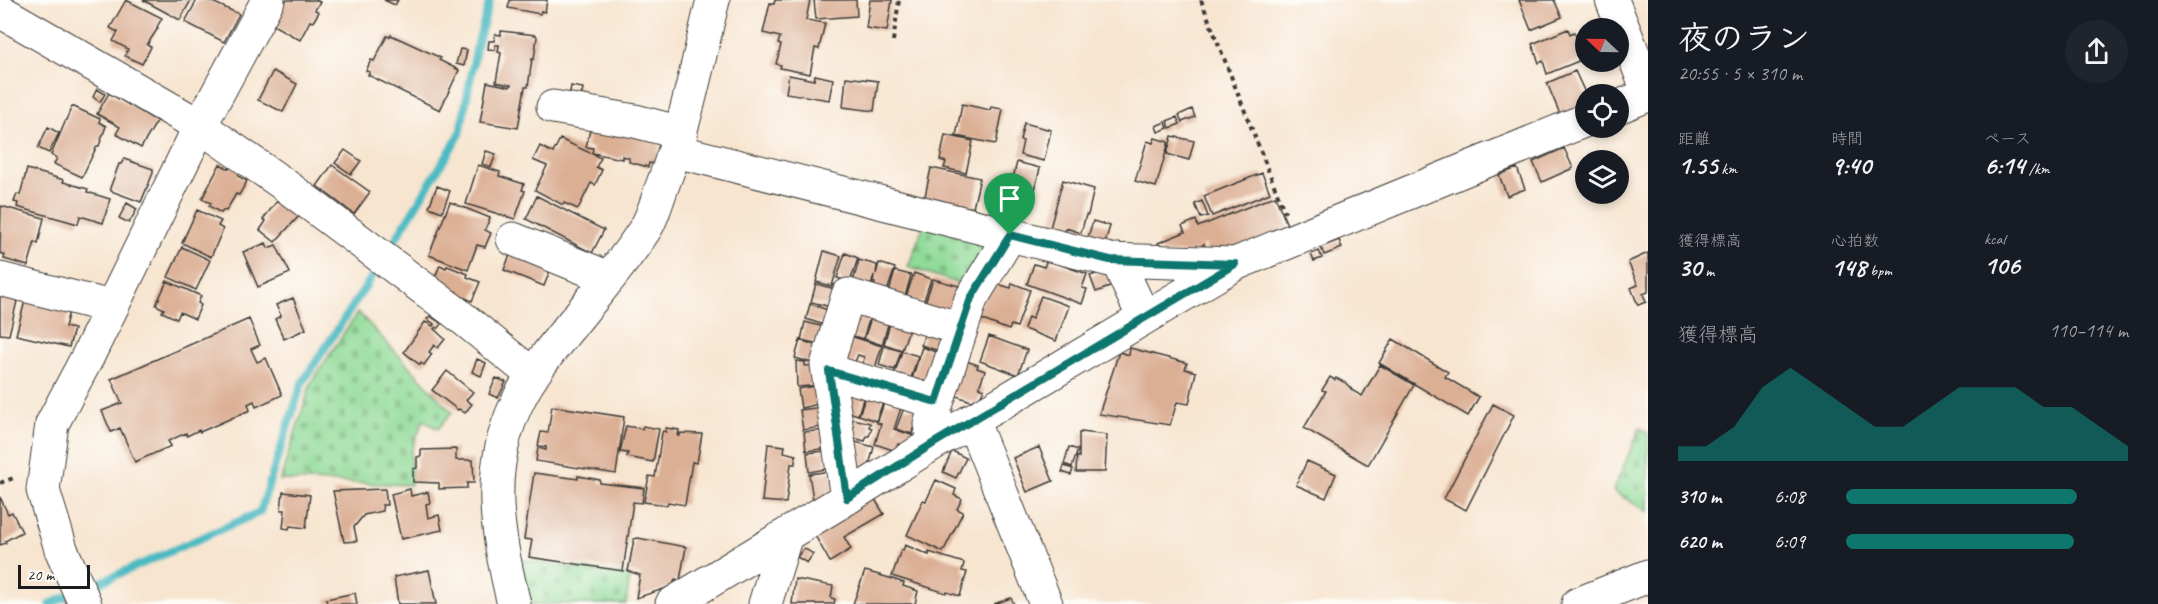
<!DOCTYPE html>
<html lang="ja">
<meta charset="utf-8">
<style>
body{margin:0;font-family:Caveat,"Klee One",sans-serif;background:#20242c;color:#f1f3f6;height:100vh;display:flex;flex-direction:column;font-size:22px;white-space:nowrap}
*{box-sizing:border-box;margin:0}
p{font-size:20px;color:#9ea1a6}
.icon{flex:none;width:33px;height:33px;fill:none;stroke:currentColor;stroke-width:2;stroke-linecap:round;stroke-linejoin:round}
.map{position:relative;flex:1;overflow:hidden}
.side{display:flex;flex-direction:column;background:#171b24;width:510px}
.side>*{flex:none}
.needle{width:39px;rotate:292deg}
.buttons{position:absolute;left:1575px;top:18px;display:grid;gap:12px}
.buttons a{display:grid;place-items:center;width:54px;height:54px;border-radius:50%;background:#171b24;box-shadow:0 3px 9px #0003;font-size:30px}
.scale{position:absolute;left:18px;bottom:15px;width:72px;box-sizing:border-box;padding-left:6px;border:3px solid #1c1c1c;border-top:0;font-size:16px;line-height:21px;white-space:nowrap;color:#1c1c1c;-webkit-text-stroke:4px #fdfcf7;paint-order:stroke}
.pin{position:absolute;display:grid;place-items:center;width:51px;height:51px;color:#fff;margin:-62px -26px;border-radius:50% 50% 50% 0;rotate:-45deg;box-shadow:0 0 6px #0007}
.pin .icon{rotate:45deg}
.round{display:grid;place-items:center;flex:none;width:63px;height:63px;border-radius:32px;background:#20242c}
.summary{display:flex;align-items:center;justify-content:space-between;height:102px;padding:0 30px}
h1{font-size:33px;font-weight:800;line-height:45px}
.figures{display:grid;grid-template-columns:repeat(3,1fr);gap:9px;height:102px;padding:6px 30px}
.figures div{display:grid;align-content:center}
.figures b{font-size:26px;font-weight:800}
.figures small{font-size:16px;font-weight:400}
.figures p{font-size:16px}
.chart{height:168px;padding:12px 30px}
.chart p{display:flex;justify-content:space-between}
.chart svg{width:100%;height:108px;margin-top:6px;fill:#0f766e;opacity:.7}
ul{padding:0 30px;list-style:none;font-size:20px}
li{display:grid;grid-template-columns:96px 72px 1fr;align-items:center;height:45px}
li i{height:15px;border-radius:8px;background:#0f766e}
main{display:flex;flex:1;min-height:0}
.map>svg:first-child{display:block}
</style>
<main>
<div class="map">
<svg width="1648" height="604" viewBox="0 0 1648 604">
<defs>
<pattern id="cemetery-stones" width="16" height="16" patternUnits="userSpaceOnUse" patternTransform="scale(1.5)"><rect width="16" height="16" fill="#8fda97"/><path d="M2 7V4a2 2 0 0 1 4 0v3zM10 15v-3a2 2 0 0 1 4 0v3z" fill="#7bba82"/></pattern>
</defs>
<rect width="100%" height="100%" fill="#fdfcf7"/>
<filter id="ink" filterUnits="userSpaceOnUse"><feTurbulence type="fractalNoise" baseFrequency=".0167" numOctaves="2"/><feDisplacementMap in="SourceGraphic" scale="12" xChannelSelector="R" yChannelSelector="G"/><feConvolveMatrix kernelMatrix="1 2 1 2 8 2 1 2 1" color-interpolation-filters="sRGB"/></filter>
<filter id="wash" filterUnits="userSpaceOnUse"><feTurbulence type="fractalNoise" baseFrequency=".008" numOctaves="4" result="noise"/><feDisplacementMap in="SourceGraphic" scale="24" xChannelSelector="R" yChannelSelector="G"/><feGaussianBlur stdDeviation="1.35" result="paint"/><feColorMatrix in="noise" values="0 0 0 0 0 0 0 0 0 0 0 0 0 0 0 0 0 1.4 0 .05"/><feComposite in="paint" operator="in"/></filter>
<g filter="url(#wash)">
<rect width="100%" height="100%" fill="#f7e5d0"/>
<path fill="url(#cemetery-stones)" stroke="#567b5a" stroke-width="1.5" d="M926,219L1000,240L973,288L908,267Z
M358,312L452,412L438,429L423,420L411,452V485L280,480L311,383Z
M1640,428L1648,433V512L1613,491Z
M518,559L630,576L626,604H531Z"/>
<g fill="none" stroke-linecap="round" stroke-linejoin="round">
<path stroke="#4bbac2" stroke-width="8" d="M387,253L460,134L476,49L490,0
M87,588L260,512L302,383L379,266
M50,604L73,594"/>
</g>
<g id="blocks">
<path fill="#dbaf94" d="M126,0L162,18L157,27L158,28L147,45L151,47L142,64L125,56L128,49L113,41L118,32L110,28Z
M143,0H191L180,20Z
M197,0H208L239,14L224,42L185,22Z
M286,0H316L320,2L315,10L319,12L313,22L310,21L300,40L273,25Z
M384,0H398L395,5Z
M510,0H547L545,12L541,11L540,14L508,8Z
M775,0H810L806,20L825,23L819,49L815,48L810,74L780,68L781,65L776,64L781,45L778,44L780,37L763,33L770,3L774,4Z
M814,0H856L857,16L816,19Z
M870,0H892L887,31L866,28Z
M1519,0H1554L1562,17L1531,30Z
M1568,29L1570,34L1574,32L1578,41L1584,39L1586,58L1547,74L1543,61L1539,63L1532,44Z
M501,31L536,35L537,37L534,59H532L528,87H525L518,128L480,122L487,82L510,87L511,85L496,82L501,53L498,52L499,45H495V50L488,49L489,41H494L495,34L501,35Z
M391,35L441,58L439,60L459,70L440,110L368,75L370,72L366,71L371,60L374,61L387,36L390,37Z
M460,49L467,50L464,66L456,64Z
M273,71L297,84L283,112L258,100Z
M1575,71L1586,95V109L1562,119L1547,83Z
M789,75L814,80L815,75L833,79L829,100L786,93Z
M846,77L878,81L874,111L843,107Z
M571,86L583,88L580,104L568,101Z
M97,89L105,94L100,102L93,97Z
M109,93L157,121L141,148L116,134L120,127L97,114Z
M962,104L990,110L991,107L1003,109L996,144L956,136Z
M72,106L100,119L99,122L106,126L99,146H97L82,177L54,164L57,158L51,155Z
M1192,109L1195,117L1182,122L1179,115Z
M1177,117L1180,124L1170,128L1167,121Z
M592,121L660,144L655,164L649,163L648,167L629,162V158L622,156V159L592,153L593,148L586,147Z
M1165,122L1168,128L1158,132L1156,126Z
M1024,123L1051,130L1044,161L1020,155L1023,141L1020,140Z
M48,127L59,133L49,153L38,148Z
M945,135L973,141L966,173L944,168L946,162L940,160Z
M1172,136L1194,141L1189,160L1167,154Z
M1155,138L1168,142V145L1156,187L1135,181L1147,141L1153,143Z
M560,139L601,158L596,167L602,170L595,185L591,183L578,209L564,203L563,205L535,190L547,166L533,160L540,146L553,153Z
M1564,148L1573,168L1542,182L1533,162Z
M345,150L361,161L351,174L335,163Z
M486,151L496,154L491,167L482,164Z
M124,159L153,169V173L141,202L111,191L110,188L119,164H121Z
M1017,162L1040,168L1032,203L1008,198Z
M220,164L229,169L231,166L241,171L238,176L247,181L239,195L236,194L226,211L224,210L221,213L209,206L211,203L202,199Z
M332,165L370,192L354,214L317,186Z
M478,165L500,172L499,176L524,184L522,190L525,191L515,219L466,204Z
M931,168L980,178L973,208L970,207L969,211L924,201Z
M1517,168L1525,189L1507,196L1499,175Z
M27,169L64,180L63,182L88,189L87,192L110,199L103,223L80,216L78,224L17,207L18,203L14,202L17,194L20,195Z
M1262,173L1270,193L1212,216L1204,196Z
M1063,180L1094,189L1088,215H1086L1081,233L1066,228L1065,232L1050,228Z
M437,186L450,191L442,212L429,207Z
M537,196L604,230L592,253L526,219Z
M1275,196L1288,227L1254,246L1208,254L1204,244L1201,246L1203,252L1162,253L1158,243L1185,232L1182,226L1196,220L1198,227Z
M278,200L299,216L275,242L260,230L266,221L263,219Z
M1202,201L1208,216L1201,218L1195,204Z
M450,202L490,218L485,230L491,233L485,247L477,245L468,270L429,255Z
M127,203L137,209L129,223L119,218Z
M1,206L44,218L38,244L35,242L28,266L4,259L5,255L0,253Z
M197,210L221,221L218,226L223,229L211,257L182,243Z
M1093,221L1110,226L1105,243L1088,237Z
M1339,240L1342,248L1324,255L1321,247Z
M266,243L268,248L276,245L290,273L258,287L243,252Z
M182,247L210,260L196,290L168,277Z
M513,247L553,263L544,286L504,270Z
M824,251L841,256L832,286L816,282Z
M1319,251L1322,258L1314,261L1311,254Z
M845,253L858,258L849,285L840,283L841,279L837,278Z
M1648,253V292L1643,294L1646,302L1638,305L1631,288L1638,285L1628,262Z
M859,260L877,265L876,274L879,263L895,268L885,297L872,293L875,283H873L874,275L870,290L852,285Z
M1047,260L1087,274L1082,288L1087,289L1082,304L1027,284L1034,264L1044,267Z
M440,265L446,268L447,266L468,274L467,277L480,282L472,301L456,294L457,292L439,285L434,280Z
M1110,269L1115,285L1096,292L1090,276Z
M895,271L911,275L905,297L889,292Z
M914,273L931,279L923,303L906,297Z
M933,279L959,286L956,314L923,309Z
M167,281L201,296L198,303L201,305L195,319L180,312L177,319L162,312L164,309L156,305Z
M991,282L1011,288L1012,283L1030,290L1017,327L1011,325L1009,330L975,317Z
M816,284L835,289L831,307L811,302Z
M0,293L18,297L9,335L0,334Z
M1041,296L1069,306L1056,341L1024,329L1028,317L1032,319Z
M26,297L69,311L65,327L74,329L69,347L16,335Z
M293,298L306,329L284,339L275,319L281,316L276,305Z
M810,304L831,311L827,326L806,319Z
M855,305L872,311L863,339L843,333Z
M873,312L890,318L882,345L864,339Z
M430,316L442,324L438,329L436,327L434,329L445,339L438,348L434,345L429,352L432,354L424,365L421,363L420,365L404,352L425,322L433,326L434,324L427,319Z
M249,319L260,345L251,349L257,362L266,358L282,395L256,407L254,401L248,404L250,410L200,432L199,430L187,436L186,433L168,441L171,446L135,462L120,428L111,432L102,411L122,403L111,379Z
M891,320L910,326L902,350L884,344Z
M805,322L828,328L824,345L801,340Z
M927,326L945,339V353L921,345Z
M844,334L882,346L875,368L863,364L864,357L858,355L854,364L843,360Z
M989,336L1027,350L1018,375L980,361Z
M1393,339L1448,372L1445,377L1479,397L1468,416L1379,363Z
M800,340L818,346L816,351L814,350L816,364L795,358Z
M884,346L901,351L895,370L879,365Z
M922,347L939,353L934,387L910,385Z
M1130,348L1187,363L1185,369L1196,372L1189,404L1177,402L1170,425L1099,414L1119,352L1129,355Z
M902,351L918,356L909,385L893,379Z
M477,359L486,363L481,376L472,372Z
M960,359L978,365L977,368L985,371L979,387L984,389L977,403L948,393Z
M796,361L805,362V366L818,365L821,385L797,387Z
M1380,365L1414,385L1368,465L1304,428L1326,391L1322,390L1330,377L1335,380L1336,378L1346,383L1353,391L1362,396Z
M447,371L473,392L466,400L472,404L465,413L459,409L458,410L432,390Z
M496,378L506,382L498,398L489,394Z
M816,386L819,404L801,408L798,389Z
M844,386L866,390L858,415L840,409Z
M867,393L884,400L876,421L859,415Z
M903,402L894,429L917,437L909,448L898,444L896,451L875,444L881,424L877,423L884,403Z
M1493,404L1514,415L1466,510L1444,499Z
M552,406L624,417L616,474L536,461L538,448L546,450V447L538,446L541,432L548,433Z
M823,407L828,426L803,430L800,410Z
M904,408H923L917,430L913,429L912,434L896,429Z
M849,418L870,423L869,427L872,428L869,436H867L865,441L853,438L854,434L845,432Z
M626,426L642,429L643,426L659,429L653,462L627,457L628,453L620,452Z
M666,428L679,430L678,436H680V433L702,434L697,463L692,462L685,505L668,502L667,505L644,502L649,476L655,477L662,433L663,431L666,432Z
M827,430L829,448L806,451L804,432Z
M1081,432L1107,435L1105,472H1076L1077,456L1079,457V433H1081Z
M848,440L874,447L867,473L860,476Z
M768,444L785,446L784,452L796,455L795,464H791L786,503L762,501Z
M1039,447L1053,481L1027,492L1013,458Z
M1069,447L1078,450L1072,467L1064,464Z
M456,449V460H473L474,483H467V488L439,489V483L413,482V469L417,468V457L421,456V450Z
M825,451L827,469L809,472L807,453Z
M952,451L966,458L956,478L943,472Z
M1307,461L1336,474L1326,498L1296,485Z
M1064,466L1073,469L1071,475L1062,472Z
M832,471L835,490L814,505L809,474Z
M534,473L578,479V476L600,480V483L644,488L642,503L633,502L623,571L529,557L532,540L524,539Z
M936,480L956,489L954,495L962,499L957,509L963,512L943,552L907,535L923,500L926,501Z
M385,489L387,505H382L383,511L364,515L354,527L357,541L344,542L333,491Z
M410,489L411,496L428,492L430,503L426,504L428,518L439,515L442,530L401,539L391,494Z
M283,492L310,495L306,528L290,526L289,529L283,528L285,510H281Z
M873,496L884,514L844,537L851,549L830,562L813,532Z
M0,497L8,514L12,512L22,532L5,541L6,543L0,545Z
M638,538L686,547L680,580L675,579L673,586L636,598L640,575L628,571L634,539Z
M905,545L929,555V552L964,563L962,571L967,572L960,596L947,592L946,593L892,576L901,550H903Z
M804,548L813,554L807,563L797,557Z
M429,570L436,604H398L394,577Z
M865,571L893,579L904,583L903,586L918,591L915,604H853Z
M795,579L833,586L831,598L835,599L834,604H792Z
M355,593L357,604H327L326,599Z
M1011,598L1014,604H994Z"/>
</g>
</g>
<g filter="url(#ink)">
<use href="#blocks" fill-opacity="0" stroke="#3d3a37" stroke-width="1.5"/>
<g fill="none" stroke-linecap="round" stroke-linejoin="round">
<defs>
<path id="minor" d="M1612,0L1648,91
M0,11L200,126L282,183L455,312L533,375
M553,107L635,121L681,133
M1618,107L1648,95
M676,151L1110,260L1235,264
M513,239L609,278
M1117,260L1144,318
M0,279L111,307
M829,371L936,402
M972,420L1046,604
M934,443L930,424L971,299L1010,235
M847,498L827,365L848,295L961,329
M85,604L61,549L43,490L52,424L88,356L200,126L268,0
M514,604C497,535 485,472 516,405C532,370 560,339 584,309C606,282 629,255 647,226C654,213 658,197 663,184C686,124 698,61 713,0
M672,604L847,498L934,443L1235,264L1586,120
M765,604L786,535
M1578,604L1648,576"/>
</defs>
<use href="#minor" stroke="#3d3a37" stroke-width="35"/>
<path stroke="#3d3a37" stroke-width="4" stroke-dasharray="4.5 4.5" stroke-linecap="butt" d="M1201,0L1285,213
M893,41L899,0
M0,483L16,477"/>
<use href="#minor" stroke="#fff" stroke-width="33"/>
</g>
</g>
<g fill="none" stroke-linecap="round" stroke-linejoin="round" filter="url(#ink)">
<defs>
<path id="route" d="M1010,235L1110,260L1235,264L934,443L847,498L829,371L936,402L971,298Z"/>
</defs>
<use href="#route" stroke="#fff" stroke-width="12"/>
<use href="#route" stroke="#0f766e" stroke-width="8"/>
</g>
</svg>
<div class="buttons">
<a><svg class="needle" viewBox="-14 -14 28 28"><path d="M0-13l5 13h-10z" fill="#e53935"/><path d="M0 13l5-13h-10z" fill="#9ea1a6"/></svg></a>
<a><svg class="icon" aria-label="locate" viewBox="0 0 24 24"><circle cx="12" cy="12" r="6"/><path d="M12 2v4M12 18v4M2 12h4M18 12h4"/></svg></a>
<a><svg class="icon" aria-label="layers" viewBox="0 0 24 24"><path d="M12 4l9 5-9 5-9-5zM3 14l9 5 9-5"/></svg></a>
</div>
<div class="scale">20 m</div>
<div class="pin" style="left:1010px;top:235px;background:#1e9e55"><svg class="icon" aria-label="arrive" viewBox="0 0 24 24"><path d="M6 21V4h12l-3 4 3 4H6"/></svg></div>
</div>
<section class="side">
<div class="summary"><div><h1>夜のラン</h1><p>20:55 · 5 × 310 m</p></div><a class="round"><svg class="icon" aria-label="share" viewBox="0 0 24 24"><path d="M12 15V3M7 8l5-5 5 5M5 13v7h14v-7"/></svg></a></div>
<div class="figures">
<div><p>距離</p><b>1.55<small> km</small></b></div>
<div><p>時間</p><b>9:40</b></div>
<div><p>ペース</p><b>6:14<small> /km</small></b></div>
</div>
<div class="figures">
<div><p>獲得標高</p><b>30<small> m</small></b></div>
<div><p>心拍数</p><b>148<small> bpm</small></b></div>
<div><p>kcal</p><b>106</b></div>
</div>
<div class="chart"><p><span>獲得標高</span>110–114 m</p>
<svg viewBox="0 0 160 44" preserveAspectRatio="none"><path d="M0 44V38L10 38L20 30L30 14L40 6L50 14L60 22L70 30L80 30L90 22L100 14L110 14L120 14L130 22L140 22L150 30L160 38V44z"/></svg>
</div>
<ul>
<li><b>310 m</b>6:08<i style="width:82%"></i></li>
<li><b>620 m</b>6:09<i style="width:81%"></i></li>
</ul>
</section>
</main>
